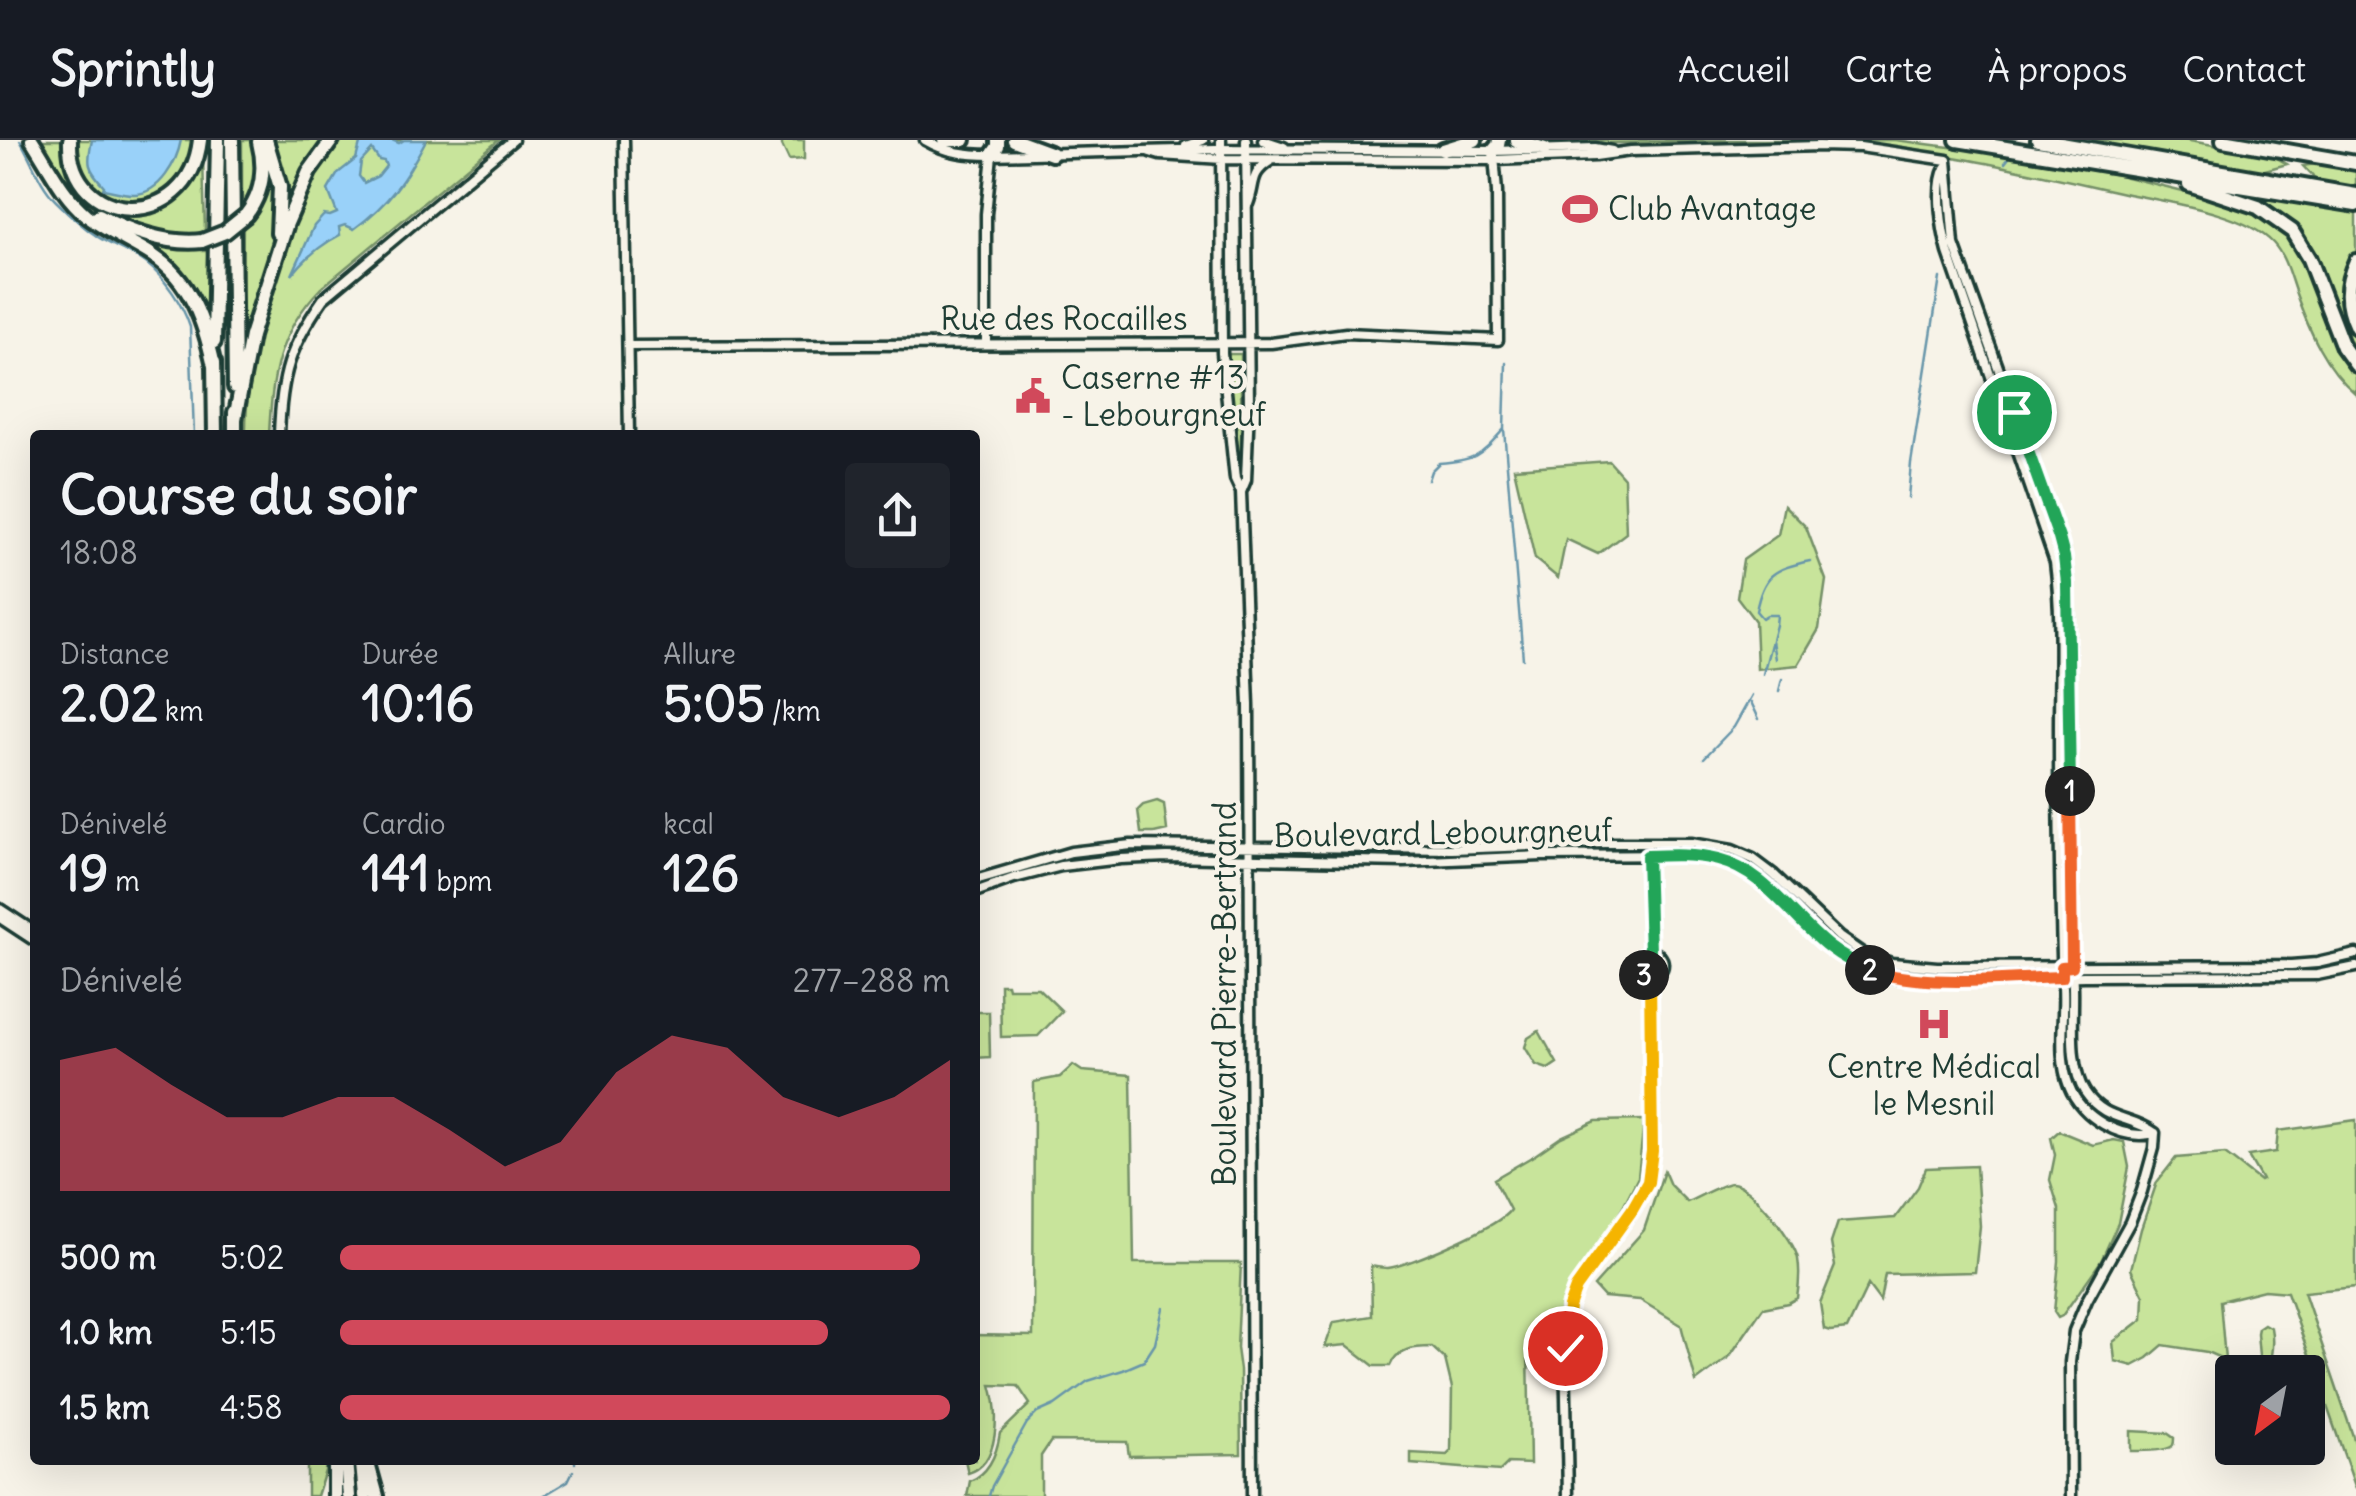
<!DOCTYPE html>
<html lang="fr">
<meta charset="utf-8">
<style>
body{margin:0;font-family:Delius,sans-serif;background:#20242c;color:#f1f3f6;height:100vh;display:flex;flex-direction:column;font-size:38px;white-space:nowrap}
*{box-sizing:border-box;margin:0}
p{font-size:32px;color:#9ea1a6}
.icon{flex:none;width:55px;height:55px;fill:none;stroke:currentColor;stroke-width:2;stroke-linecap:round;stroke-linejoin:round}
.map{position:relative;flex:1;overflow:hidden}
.drawer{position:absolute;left:30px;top:290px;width:950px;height:1035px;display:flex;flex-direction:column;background:#171b24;border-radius:10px;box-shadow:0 10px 40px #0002}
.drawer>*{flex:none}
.needle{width:65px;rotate:212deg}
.buttons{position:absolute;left:2215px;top:1215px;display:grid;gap:20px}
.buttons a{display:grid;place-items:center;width:110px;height:110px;border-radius:10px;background:#171b24;box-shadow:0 10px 40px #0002;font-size:50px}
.pin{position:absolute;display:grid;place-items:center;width:85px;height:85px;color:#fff;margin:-42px;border:5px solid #fff;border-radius:50%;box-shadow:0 2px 10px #0007}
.km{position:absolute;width:50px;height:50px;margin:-25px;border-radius:50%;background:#222;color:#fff;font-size:28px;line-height:50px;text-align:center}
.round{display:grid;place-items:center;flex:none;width:105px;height:105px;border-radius:10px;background:#20242c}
.head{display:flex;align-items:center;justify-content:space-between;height:170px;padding:0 30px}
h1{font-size:55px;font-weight:800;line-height:75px}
.stats{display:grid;grid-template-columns:repeat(3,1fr);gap:15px;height:170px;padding:10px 30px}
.stats div{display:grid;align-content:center}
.stats b{font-size:50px;font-weight:800}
.stats small{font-size:28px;font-weight:400}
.stats p{font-size:28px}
.chart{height:280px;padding:20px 30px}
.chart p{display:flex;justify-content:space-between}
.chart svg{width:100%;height:180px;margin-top:10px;fill:#d1495b;opacity:.7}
ul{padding:0 30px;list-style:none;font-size:32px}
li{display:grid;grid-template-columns:160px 120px 1fr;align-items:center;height:75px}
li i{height:25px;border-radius:12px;background:#d1495b}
header{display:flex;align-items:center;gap:60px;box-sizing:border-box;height:140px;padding:0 50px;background:#171b24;border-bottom:2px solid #363941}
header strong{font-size:48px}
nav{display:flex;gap:55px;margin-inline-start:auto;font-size:35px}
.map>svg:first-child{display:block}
</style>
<header>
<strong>Sprintly</strong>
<nav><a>Accueil</a><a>Carte</a><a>À propos</a><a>Contact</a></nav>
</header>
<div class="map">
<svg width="2356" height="1356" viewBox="0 0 2356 1356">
<rect width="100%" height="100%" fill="#f7f3e8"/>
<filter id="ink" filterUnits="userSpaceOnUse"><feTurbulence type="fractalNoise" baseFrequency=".01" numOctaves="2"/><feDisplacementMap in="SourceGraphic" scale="20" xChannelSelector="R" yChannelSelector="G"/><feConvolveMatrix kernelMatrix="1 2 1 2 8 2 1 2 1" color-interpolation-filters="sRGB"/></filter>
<g filter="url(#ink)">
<path fill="#c8e49b" stroke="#749068" stroke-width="2.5" d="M42,0H67L72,31C84,39 122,70 132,73C153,80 183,56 192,39C196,32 198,24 200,16H203L205,92H201V98C151,92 99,83 67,41C57,28 50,14 42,0Z
M75,0H196C194,16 185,40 172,49C142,70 98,66 81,32C77,23 77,10 75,0Z
M242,0H256L260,40L244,72V60L242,59Z
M269,0H327L287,73L285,72Z
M341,0H499L320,149C277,194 272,236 269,295H246C245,227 268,162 291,98L289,97C302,61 315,29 341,0Z
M782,0H804V19L789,20L782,5Z
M1521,0H1895L1996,13L2119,35L2243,66L2265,76L2289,94L2299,110L2345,218L2356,231V254C2324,227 2309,190 2295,151C2289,134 2285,116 2273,103C2244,72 2165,62 2124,53C2025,31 1926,7 1825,1L1534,4Z
M2073,0H2184L2272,15L2287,24L2258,32Z
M267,19L277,46L275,96L244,210H241L243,84Z
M2321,23L2356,29V50L2320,44L2303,26Z
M2198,43L2356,71V117L2346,167L2356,196V218L2345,203L2320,128L2309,106L2293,86Z
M114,85L203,105V111H207L212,188H208L201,167Z
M1227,214H1241V340L1238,338Z
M1609,321L1624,338L1626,393L1598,414L1566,399L1558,438L1535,419L1514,328Z
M1784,365L1806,387L1826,440L1819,489L1798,525L1757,529L1755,481L1737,457L1743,420L1778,395Z
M1157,661L1164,664L1167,690L1154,693H1141L1138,670L1143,665Z
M1639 824a12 12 0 1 1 24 0a12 12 0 1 1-24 0Z
M1000,844H1007L1008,848H1038L1062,871L1038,896L1001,897Z
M975,872H989L990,917L975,918Z
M1539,891L1557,923L1548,929L1536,925L1525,907L1528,898Z
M1073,925L1082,931L1131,935L1134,1123H1241L1237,1208L1240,1230L1241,1314L1129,1316L1127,1302L1051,1301L1041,1316V1356H967L970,1341C990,1333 997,1313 1000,1293L1030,1264L1018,1246L991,1245C999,1272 1000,1324 968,1333L965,1320H975V1195L1033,1196L1034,942L1060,937Z
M1644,980L1638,1037L1616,1080L1592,1113L1564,1158L1558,1178L1559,1206L1528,1208L1530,1324L1508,1323L1500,1331L1411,1324V1313L1447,1315L1451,1311L1452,1248L1445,1219L1432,1207C1415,1207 1397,1208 1390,1226H1374L1347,1205L1325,1207L1334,1182L1372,1176L1371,1126C1377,1127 1382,1128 1388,1128C1407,1126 1500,1086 1510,1070L1494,1039L1535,1015L1561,997L1596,981Z
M2356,980V1147L2304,1152L2356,1305V1349L2287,1152L2264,1150L2220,1161L2225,1220L2207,1212L2163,1205L2148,1218L2133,1226L2115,1221L2113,1202L2143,1179L2144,1156L2131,1129L2141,1089L2157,1042L2176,1018L2225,1014L2260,1041L2262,1040L2248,1016L2276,1012L2278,991Z
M2059,991L2093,1005L2114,1000L2124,1002L2129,1027L2118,1083L2101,1121L2062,1176L2058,1178L2054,1172L2059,1121V1069L2050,1040L2055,1015L2051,998Z
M1976,1026L1980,1086L1975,1132L1885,1134L1880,1161L1868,1145L1847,1189L1830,1191L1824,1189L1820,1163L1835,1126L1831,1103L1838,1082L1895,1078L1918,1047L1926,1028Z
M1664,1031L1670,1045L1687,1062C1697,1058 1721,1044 1731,1043C1750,1042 1795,1101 1798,1119C1800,1131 1799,1146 1797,1158L1788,1163L1763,1168L1729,1217L1696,1242L1681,1185L1640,1160L1604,1157L1594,1146L1644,1090Z
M2264,1184L2271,1188C2274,1202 2271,1219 2267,1232H2263L2260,1227L2257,1193L2258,1188Z
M2131,1291L2167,1293L2174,1298C2174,1300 2174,1303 2173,1305C2169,1312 2139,1311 2131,1311Z
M307,1320H326L325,1331L317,1356H307Z"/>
<path fill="#99d1f9" stroke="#6896aa" stroke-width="2.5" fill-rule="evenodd" d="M92,0H181C177,22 160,53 135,54C125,55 111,50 103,49L104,46C87,28 87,23 92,0Z
M365,0H392L399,3L404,0H426C406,38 390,63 354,89L345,85L339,87L340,95C320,105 306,117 292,135L314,86L324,75L330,76L337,73L328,50L338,33L356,19L360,4ZM372,10L379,20L384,21L386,26L378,36L364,43L359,36L361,22Z"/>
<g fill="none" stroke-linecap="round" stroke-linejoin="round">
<path stroke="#6896aa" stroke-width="2.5" d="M20,0C32,20 39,44 56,61C68,73 83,87 98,97C113,107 132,112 146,123C165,138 183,165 190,187L194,295
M2005,23L2012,14
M1506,223L1504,289L1523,519
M1428,340L1431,331L1439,323C1477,320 1479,316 1504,289
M1908,358L1911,323L1940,138
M1772,501L1775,519
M1763,534L1776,485L1777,475H1767L1762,478L1756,471C1763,435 1773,429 1810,421
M1779,551L1782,539
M1751,562L1759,579
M1704,618L1734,587L1752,555
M575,1320V1323
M543,1356L568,1341L573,1331
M989,1356L992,1346L1027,1283L1037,1273L1055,1265L1088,1241L1123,1230L1144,1221L1155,1204L1163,1168"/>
<defs>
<path id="secondary" d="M624,0L629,295
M925,0C947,13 968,15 992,15L1215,9L1493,11L1595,8L1612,11
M1221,0L1222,213L1235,339L1241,352L1249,565L1252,1356
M1263,0L1284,7
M1186,6L1203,0
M1150,12L1160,15L1222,19L1496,20L1595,16L1631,11L1819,6L1860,7L1947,20L1954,104L2059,398L2064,417L2068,474C2069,599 2067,723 2073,847C2074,877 2068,927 2085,952C2105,982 2131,975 2155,993
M1945,28C1935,47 1942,90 1948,112L2055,422C2062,477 2059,533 2059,589C2059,675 2060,761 2063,847C2065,879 2057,916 2069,946C2081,977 2122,1002 2155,993
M1248,64C1256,44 1249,34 1270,21
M986,204V74L992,15
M629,206L1271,203L1346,193L1498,200L1497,52L1494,16
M279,295C281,236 289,208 323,159L513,0
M1241,352L1246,340L1249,265L1246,0
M1647,712L1650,812
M975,740L1071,712L1131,705L1452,709L1604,703H1691L1732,710L1753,719L1773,734L1839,797L1862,813L1892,823L1937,827L2291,825L2317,823L2356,814
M975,752L1014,738L1061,726L1121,719L1167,717L1404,722L1542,716L1691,715L1721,720L1743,730L1769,748L1827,805L1848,821L1892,837L1948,840L2084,836L2317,835L2356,827
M0,769L35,792
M0,778L35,801
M1639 824a12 12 0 1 1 24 0a12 12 0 1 1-24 0Z
M1568,1356L1565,1208L1569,1167L1576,1147L1633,1070L1648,1041L1652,1011L1650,836
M2071,1356L2070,1222L2074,1191L2087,1160L2130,1082L2142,1051L2154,1008L2155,993"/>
<path id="highway" d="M32,0C49,26 62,55 86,75C106,91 130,101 152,115C191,140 205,184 214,226
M70,0C67,86 189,95 200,0
M232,0L235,247
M266,0L280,47L278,93
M945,0H964
M1014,0L1052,14
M1516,0L1545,9
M1957,0L2356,65
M2038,0L2356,55
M2223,0L2356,23
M1443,10L1475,0
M1493,11L1498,5L1499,0
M992,15L998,6V0
M2189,44L2258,67L2292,91L2309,119L2343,207L2356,225
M99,75C128,91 169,105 202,101
M246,75C263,53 266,29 259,2
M2356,121C2345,144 2345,164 2356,187
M214,202L218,0
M214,222L215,295
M235,272V295
M235,279L251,196L287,83L309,32L332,0
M346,1320L349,1356
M367,1320L377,1356
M362,1324L365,1356
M335,1356V1320"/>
</defs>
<use href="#secondary" stroke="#1f3d34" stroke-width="15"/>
<use href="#highway" stroke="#1f3d34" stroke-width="20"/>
<use href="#secondary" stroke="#f7f3e8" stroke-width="8"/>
<use href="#highway" stroke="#f7f3e8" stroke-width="12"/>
<defs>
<path id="highway-bridge" d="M202,101L225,92L246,75"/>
</defs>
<use href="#highway-bridge" stroke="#1f3d34" stroke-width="20" stroke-linecap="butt"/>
<use href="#highway-bridge" stroke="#f7f3e8" stroke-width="12"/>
</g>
</g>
<g fill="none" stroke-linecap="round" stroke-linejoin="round" filter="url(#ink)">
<defs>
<path id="split-1" d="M2014,272L2059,398L2064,417L2067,443L2070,651"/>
<path id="split-2" d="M1870,830C1924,848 2004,839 2062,837V827L2072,826L2070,651"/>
<path id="split-3" d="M1644,835C1638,829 1637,822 1643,815L1650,812L1647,716C1671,715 1695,714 1718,720C1766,732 1792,778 1829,807C1842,817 1855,824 1870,830"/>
<path id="split-4" d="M1565,1208L1569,1167L1576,1148L1632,1070L1648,1042L1652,1011L1650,836L1644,835"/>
</defs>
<use href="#split-1" stroke="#fff" stroke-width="20"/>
<use href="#split-2" stroke="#fff" stroke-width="20"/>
<use href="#split-3" stroke="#fff" stroke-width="20"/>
<use href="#split-4" stroke="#fff" stroke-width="20"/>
<use href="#split-1" stroke="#22a559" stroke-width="12"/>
<use href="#split-2" stroke="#f0652b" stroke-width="12"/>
<use href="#split-3" stroke="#22a559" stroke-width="12"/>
<use href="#split-4" stroke="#f5b400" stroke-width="12"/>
</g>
<defs>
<symbol id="stadium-bare" viewBox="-9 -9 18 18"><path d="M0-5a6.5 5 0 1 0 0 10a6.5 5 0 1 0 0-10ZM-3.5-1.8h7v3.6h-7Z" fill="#d1495b" stroke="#f7f3e8" stroke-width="2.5" paint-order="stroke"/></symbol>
<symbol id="civic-bare" viewBox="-9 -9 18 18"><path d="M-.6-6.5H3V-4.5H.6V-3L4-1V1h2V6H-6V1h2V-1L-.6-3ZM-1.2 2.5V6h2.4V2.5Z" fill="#d1495b" stroke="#f7f3e8" stroke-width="2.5" paint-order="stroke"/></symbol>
<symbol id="hospital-bare" viewBox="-9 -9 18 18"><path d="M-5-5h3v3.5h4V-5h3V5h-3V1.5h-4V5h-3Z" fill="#d1495b" stroke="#f7f3e8" stroke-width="2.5" paint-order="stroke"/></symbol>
</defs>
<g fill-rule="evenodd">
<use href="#stadium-bare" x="1555" y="44" width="50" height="50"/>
<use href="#civic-bare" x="1008" y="231" width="50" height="50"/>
<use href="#hospital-bare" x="1909" y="859" width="50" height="50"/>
</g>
<g text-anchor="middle" stroke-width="9" stroke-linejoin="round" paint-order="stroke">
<g font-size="32" fill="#1f3d34" stroke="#f7f3e8" text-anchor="start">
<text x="1608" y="80">Club Avantage</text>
<text x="1061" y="249">Caserne #13<tspan x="1061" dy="37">- Lebourgneuf</tspan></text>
<text x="1934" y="938" text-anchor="middle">Centre Médical<tspan x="1934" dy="37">le Mesnil</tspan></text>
</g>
<g font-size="32" fill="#1f3d34" stroke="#f7f3e8">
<text x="1064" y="190">Rue des Rocailles</text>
<text transform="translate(1443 693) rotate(-1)" y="11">Boulevard Lebourgneuf</text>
<text transform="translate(1225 854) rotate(-90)" y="11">Boulevard Pierre-Bertrand</text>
</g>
</g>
</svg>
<div class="buttons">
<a><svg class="needle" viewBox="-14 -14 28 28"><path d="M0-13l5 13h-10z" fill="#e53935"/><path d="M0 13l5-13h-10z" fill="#9ea1a6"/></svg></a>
</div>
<div class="pin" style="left:2014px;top:272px;background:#1e9e55"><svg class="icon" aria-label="arrive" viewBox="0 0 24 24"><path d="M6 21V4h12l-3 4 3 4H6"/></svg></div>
<div class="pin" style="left:1565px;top:1208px;background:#d93025"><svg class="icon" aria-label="check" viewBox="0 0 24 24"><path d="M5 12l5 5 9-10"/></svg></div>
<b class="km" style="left:2070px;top:651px">1</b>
<b class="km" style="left:1870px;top:830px">2</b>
<b class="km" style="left:1644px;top:835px">3</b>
<section class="drawer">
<div class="head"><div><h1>Course du soir</h1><p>18:08</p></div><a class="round"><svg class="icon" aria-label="share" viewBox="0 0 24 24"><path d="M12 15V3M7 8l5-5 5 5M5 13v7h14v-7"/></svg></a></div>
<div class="stats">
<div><p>Distance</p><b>2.02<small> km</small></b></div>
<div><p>Durée</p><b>10:16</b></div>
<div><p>Allure</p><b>5:05<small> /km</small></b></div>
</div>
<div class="stats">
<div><p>Dénivelé</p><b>19<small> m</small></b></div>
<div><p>Cardio</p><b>141<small> bpm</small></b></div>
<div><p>kcal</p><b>126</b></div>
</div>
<div class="chart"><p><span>Dénivelé</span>277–288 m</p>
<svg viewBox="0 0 160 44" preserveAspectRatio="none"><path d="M0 44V12L10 9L20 18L30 26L40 26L50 21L60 21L70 29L80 38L90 32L100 15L110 6L120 9L130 21L140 26L150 21L160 12V44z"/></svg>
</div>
<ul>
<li><b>500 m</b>5:02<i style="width:95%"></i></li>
<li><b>1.0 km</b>5:15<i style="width:80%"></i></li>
<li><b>1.5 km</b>4:58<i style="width:100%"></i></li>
</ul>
</section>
</div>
